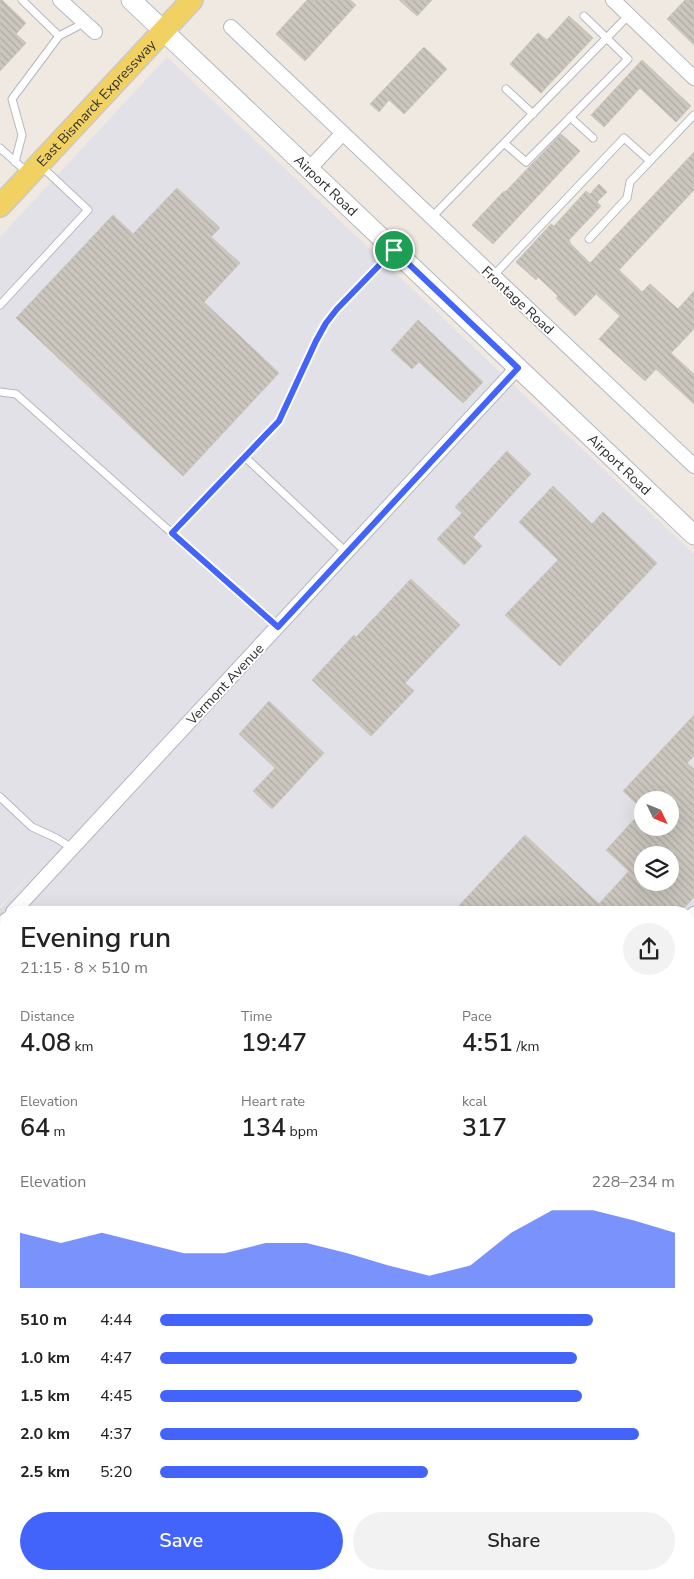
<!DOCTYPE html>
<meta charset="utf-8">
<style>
body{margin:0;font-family:"Nunito Sans",sans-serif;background:#f2f2f2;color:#222;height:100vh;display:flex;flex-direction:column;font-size:19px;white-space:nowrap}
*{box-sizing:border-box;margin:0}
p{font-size:16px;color:#767676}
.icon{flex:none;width:28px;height:28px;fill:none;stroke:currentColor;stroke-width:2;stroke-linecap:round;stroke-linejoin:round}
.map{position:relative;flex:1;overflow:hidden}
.drawer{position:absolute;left:0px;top:906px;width:695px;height:674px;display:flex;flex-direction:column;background:#fff;border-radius:20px 20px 0 0;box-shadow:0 5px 20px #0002}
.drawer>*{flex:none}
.needle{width:32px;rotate:133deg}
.controls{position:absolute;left:634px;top:791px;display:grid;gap:10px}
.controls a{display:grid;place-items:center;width:45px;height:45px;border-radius:50%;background:#fff;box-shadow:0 5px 20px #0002;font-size:25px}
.pin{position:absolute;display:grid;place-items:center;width:42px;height:42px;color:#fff;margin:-21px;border:2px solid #fff;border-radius:50%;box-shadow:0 1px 5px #0007}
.round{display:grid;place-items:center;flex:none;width:52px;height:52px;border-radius:26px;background:#f2f2f2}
.headline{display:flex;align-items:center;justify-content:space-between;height:85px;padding:0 20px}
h1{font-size:28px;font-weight:600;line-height:38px}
.figures{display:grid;grid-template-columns:repeat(3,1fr);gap:8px;height:85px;padding:5px 20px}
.figures div{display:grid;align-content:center}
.figures b{font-size:25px;font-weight:600}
.figures small{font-size:14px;font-weight:400}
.figures p{font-size:14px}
.chart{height:140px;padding:10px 20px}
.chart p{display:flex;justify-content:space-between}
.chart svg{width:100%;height:90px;margin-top:5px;fill:#4264fb;opacity:.7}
.action{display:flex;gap:10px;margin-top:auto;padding:10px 20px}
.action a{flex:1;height:58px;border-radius:30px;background:#4264fb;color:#fff;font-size:20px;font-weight:600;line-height:58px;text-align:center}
.action a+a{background:#f2f2f2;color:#222}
ul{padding:0 20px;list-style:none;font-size:16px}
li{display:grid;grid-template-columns:80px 60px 1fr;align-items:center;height:38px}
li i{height:12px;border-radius:6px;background:#4264fb}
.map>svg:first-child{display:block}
</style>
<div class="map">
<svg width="694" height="1579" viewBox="0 0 694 1579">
<defs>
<pattern id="building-back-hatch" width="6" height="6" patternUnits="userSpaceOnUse" patternTransform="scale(1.25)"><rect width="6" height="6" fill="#cbc7bf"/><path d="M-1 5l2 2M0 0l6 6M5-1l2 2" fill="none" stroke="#afaba4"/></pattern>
</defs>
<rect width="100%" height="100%" fill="#efe9e1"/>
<path fill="#e3e1e8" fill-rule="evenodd" d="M167,57L503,375L694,554V1579H0V909L38,866L0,906V237ZM642,800H670V828H642ZM642,855H670V882H642ZM6,912H689V1574H6Z"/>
<path fill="url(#building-back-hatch)" stroke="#cbc5ba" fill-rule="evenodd" d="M0,0H2L26,23L16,34L26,43L0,71Z
M307,0H350L356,5L305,61L276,34Z
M399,0H432L417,16Z
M685,0H694V45L667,19Z
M569,16L593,38L541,93L510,64L538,33L547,40Z
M424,47L447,69L404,114L389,100L379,112L370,104Z
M642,60L691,106L676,122L640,88L604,127L591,115Z
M561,134L580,151L493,244L472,225L504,191L505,192Z
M694,152V190L619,270L642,292L650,284L678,309L694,291V329L671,353L694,374V404L656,369L645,381L599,339L620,316L596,294L575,316L556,298L558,296L538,277L536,280L516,262L551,224L554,226L586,191L590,194L599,184L607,192L597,202L601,206L569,240L570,242V243L590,263Z
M177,188L220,228L211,237L240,263L204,302L279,373L183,476L16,318L113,215L133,234Z
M418,320L483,382L463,403L419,362L412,369L391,350Z
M507,451L531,474L473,537L482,546L464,565L437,539L462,513L455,507Z
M553,486L592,524L603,512L657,563L560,666L505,615L558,560L519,522Z
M411,579L460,625L405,683L414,691L371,736L312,680L354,635L356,637Z
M269,701L324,753L272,809L253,791L275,768L239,734Z
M694,715V756L687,763L694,769V897L680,912H453L525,835L599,904L629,871L606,850L642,811V828H670V800H642V809L623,791ZM642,855H670V882H642Z"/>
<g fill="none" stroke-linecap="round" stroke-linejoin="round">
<defs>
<path id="service" d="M59,36L84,23
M506,89L533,114
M570,117L593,138
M504,143L526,162L628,59L584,16
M0,148L28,173
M15,162L22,135L12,99L59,36L22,0
M431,218L629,15
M589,239L627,198L630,182L694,115
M493,276L624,138L650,161
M0,305L88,210L41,166
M0,392L16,394L277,627
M245,457L346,552
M172,533L279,421L316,341L326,323L337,309L393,251
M0,797L32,827L56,838L72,848
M0,1059L6,1065
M0,1223L6,1216"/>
<path id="minor" d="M60,0L95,32
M613,0L694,78
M231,27L694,466
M309,169L342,134
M13,912L517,368
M689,920L694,914
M0,927L6,920
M689,1446L694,1451"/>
<g id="secondary">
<path id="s1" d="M131,0L694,535"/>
</g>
<g id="primary">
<path id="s2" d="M0,206L192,0"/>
</g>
</defs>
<use href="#service" stroke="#b4b7c1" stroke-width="9"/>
<use href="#minor" stroke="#b4b7c1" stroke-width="16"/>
<use href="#secondary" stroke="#b4b7c1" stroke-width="21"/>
<use href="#primary" stroke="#c9c9c9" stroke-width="24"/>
<use href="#service" stroke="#fff" stroke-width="7"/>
<use href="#minor" stroke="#fff" stroke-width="14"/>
<use href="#secondary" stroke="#fff" stroke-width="19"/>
<use href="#primary" stroke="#f2d163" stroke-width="21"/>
</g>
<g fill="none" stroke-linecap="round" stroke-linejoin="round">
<defs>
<path id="route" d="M394,250L518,368L278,627L172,533L279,421L316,341L326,323L337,309Z"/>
</defs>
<use href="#route" stroke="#fff" stroke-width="10"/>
<use href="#route" stroke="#4264fb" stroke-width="6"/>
</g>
<g text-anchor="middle" stroke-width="4" stroke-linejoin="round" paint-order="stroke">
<g font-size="14" fill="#2e2e2e" stroke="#fff">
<text dy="5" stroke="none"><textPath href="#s2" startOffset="141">East Bismarck Expressway</textPath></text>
<text dy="5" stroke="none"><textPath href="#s1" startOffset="269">Airport Road</textPath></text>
<text transform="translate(518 300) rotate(43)" y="5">Frontage Road</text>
<text dy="5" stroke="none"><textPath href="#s1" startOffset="674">Airport Road</textPath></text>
<text transform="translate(225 684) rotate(-47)" y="5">Vermont Avenue</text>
</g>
</g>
</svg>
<div class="controls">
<a><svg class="needle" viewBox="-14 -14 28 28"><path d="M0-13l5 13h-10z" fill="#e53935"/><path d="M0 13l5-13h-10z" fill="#767676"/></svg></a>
<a><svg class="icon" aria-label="layers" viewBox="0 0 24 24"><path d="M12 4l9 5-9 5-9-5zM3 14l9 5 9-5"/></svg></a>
</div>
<div class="pin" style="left:394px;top:250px;background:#1e9e55"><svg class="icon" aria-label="arrive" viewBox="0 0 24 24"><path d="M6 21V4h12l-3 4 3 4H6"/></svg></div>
<section class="drawer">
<div class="headline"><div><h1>Evening run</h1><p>21:15 · 8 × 510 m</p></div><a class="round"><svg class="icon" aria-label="share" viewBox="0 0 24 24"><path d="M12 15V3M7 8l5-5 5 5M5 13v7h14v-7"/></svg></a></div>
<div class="figures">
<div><p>Distance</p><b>4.08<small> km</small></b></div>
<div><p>Time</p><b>19:47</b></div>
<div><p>Pace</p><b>4:51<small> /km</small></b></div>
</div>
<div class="figures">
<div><p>Elevation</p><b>64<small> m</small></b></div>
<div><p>Heart rate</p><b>134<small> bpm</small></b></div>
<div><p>kcal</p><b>317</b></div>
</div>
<div class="chart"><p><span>Elevation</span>228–234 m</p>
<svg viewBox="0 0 160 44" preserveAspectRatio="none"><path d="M0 44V17L10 22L20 17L30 22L40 27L50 27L60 22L70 22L80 27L90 33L100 38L110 33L120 17L130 6L140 6L150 11L160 17V44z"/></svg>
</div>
<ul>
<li><b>510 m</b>4:44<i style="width:84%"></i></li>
<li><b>1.0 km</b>4:47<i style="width:81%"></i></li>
<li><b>1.5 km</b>4:45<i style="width:82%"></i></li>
<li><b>2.0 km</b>4:37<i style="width:93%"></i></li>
<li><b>2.5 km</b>5:20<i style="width:52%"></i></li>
</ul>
<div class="action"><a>Save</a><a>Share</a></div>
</section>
</div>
